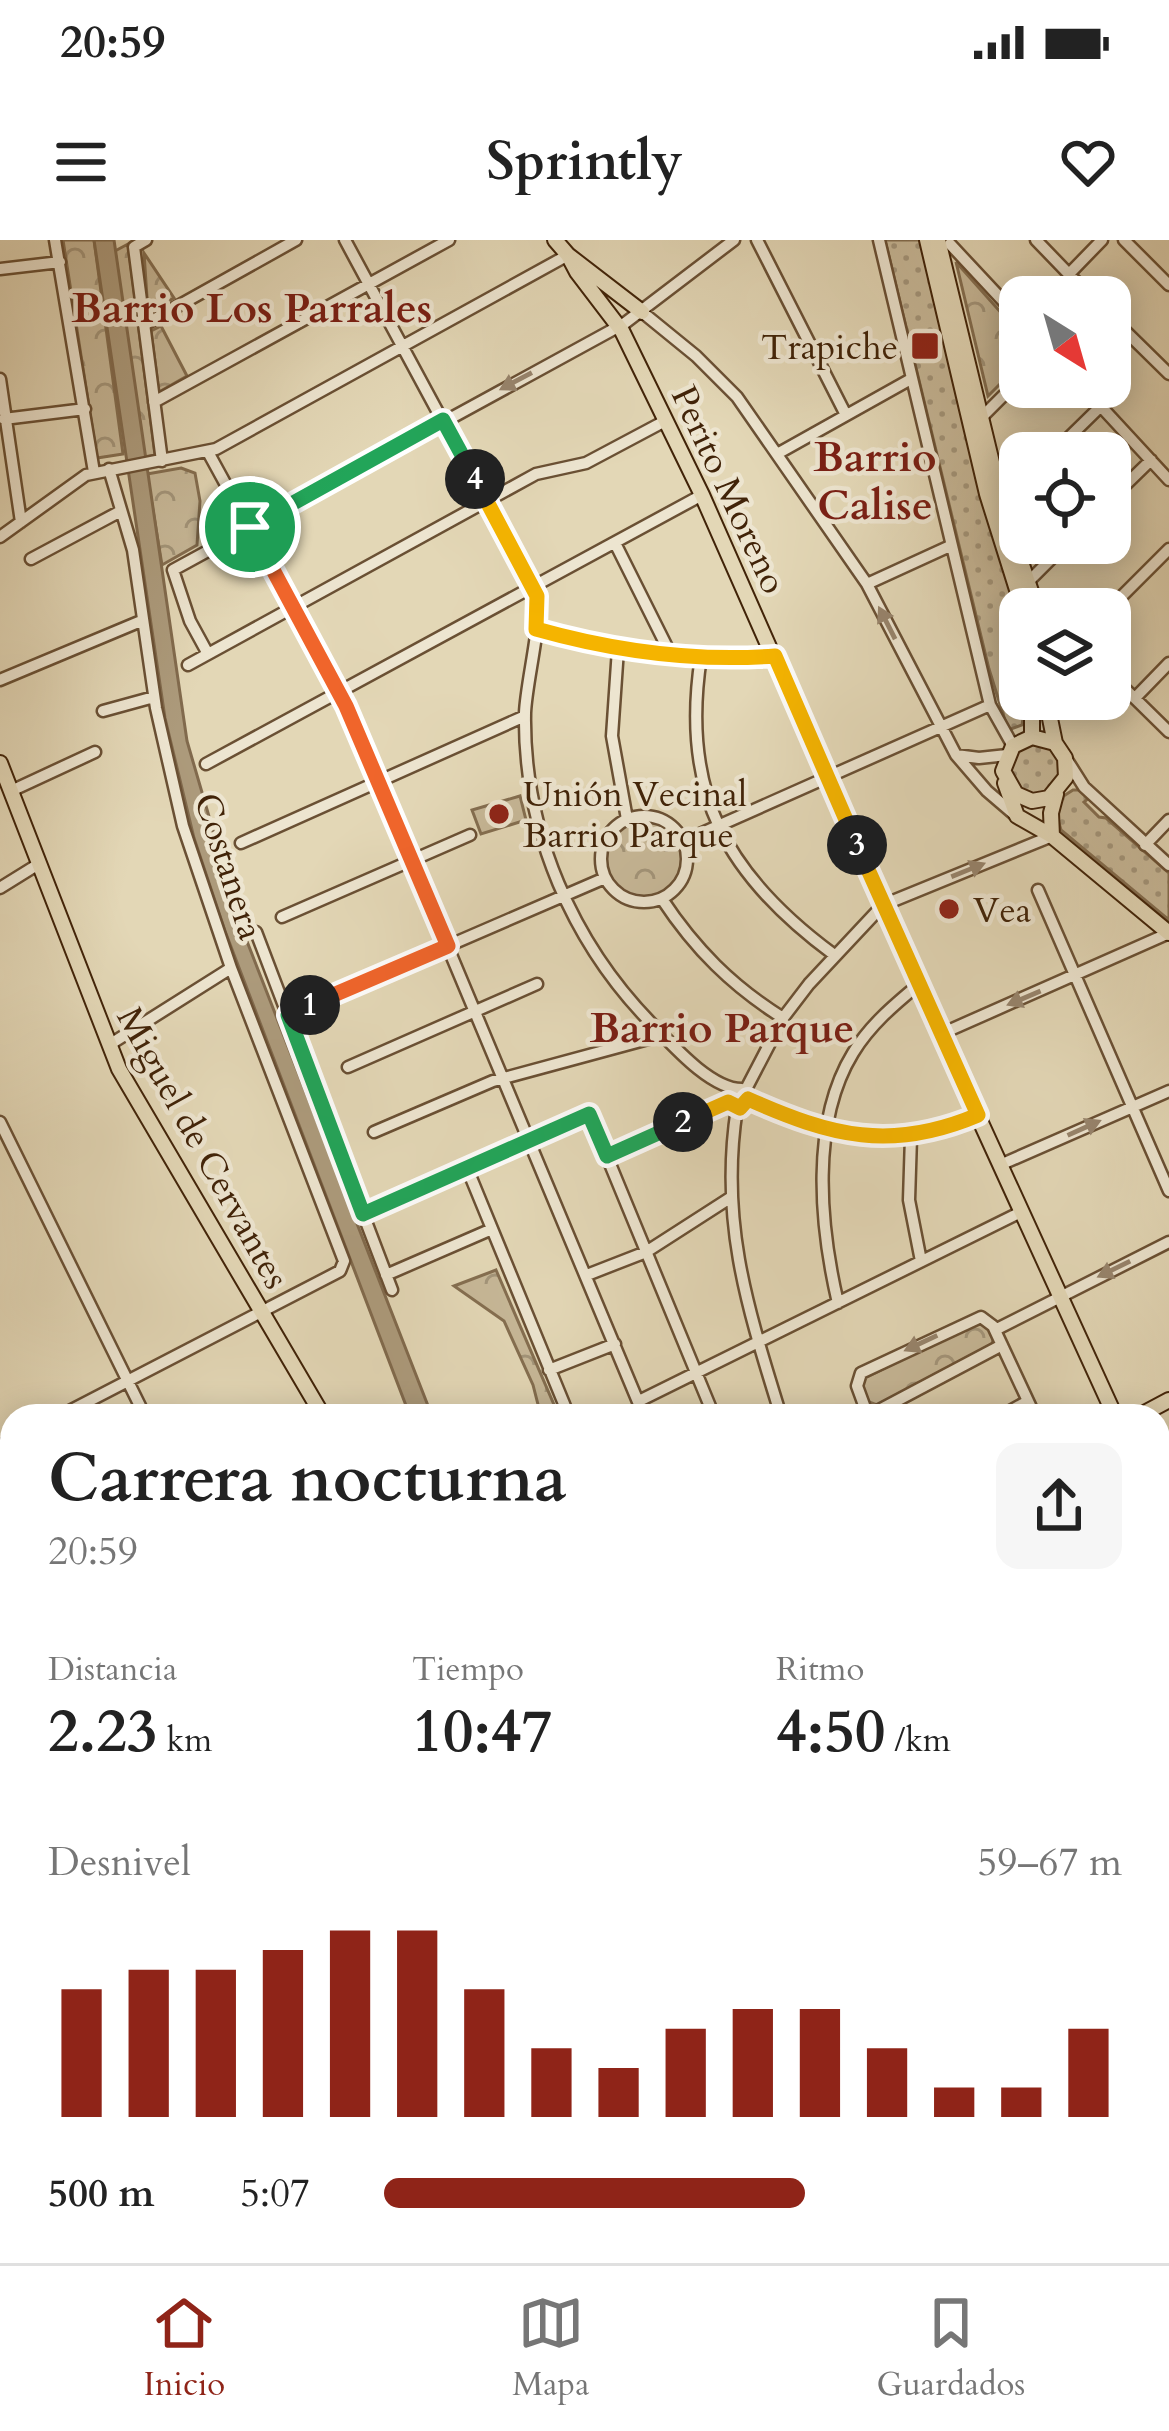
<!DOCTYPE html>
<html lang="es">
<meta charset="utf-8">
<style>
body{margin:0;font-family:Cardo,serif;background:#f6f6f6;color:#222;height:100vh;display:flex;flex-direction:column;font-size:45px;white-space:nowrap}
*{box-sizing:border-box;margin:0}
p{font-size:39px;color:#767676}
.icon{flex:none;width:66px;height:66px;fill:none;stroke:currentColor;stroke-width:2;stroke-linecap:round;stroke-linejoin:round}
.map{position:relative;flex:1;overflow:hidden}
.details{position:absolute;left:0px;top:1164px;width:1170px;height:861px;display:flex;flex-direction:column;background:#fff;border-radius:36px 36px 0 0;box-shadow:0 6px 30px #0003}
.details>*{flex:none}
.needle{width:78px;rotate:143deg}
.controls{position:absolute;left:999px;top:36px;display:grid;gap:24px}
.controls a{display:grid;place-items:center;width:132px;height:132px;border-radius:24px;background:#fff;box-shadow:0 6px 30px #0003;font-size:60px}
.pin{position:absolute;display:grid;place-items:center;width:102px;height:102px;color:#fff;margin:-51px;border:6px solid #fff;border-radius:50%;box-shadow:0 3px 12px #0007}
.km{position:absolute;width:60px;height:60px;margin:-30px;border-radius:50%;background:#222;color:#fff;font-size:33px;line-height:60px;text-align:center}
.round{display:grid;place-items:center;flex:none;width:126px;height:126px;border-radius:24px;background:#f6f6f6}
.summary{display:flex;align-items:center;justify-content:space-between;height:204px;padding:0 48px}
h1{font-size:66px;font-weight:600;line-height:90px}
.figures{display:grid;grid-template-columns:repeat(3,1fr);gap:18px;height:204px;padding:12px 48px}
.figures div{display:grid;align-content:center}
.figures b{font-size:60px;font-weight:600}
.figures small{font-size:33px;font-weight:400}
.figures p{font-size:33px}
.chart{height:336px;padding:24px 48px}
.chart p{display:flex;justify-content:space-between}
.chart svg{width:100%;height:216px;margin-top:12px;stroke:#8f2418;stroke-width:6}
ul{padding:0 48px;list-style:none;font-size:39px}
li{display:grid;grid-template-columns:192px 144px 1fr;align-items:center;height:90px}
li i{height:30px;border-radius:15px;background:#8f2418}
.status{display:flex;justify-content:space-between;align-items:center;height:84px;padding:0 60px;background:#fff;direction:ltr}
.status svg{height:33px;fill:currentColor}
header{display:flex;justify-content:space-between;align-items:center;height:156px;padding:0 48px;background:#fff;font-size:54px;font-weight:600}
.dock{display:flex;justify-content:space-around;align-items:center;height:168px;border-top:3px solid #e0e0e0;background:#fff;font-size:33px;color:#767676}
.dock a{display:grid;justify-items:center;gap:6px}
.dock .current{color:#8f2418}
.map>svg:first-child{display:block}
</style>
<div class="status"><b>20:59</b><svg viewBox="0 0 49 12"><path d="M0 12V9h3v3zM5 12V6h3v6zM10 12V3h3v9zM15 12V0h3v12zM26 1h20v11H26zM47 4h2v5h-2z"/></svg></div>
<header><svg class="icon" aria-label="menu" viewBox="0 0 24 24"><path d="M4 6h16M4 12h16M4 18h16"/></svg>Sprintly<svg class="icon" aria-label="heart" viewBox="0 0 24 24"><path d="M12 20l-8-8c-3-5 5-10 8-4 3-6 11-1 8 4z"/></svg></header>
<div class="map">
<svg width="1169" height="2023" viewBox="0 0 1169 2023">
<defs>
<pattern id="grass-dots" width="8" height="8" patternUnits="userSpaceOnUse" patternTransform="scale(3)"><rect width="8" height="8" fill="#c7b898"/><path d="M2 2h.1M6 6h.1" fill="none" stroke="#a3957a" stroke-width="1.8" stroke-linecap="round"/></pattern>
<pattern id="park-crowns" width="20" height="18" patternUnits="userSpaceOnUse" patternTransform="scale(3)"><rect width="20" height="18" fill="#c7b898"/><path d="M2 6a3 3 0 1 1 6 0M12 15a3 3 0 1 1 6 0" fill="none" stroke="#a3957a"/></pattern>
</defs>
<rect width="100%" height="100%" fill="#e3d7b6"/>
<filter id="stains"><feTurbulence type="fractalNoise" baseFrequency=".00167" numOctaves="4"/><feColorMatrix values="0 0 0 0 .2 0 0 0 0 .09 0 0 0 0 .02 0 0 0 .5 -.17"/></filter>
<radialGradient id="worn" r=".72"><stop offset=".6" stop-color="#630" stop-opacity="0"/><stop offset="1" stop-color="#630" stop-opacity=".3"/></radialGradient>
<path fill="url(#grass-dots)" stroke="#846e50" stroke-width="3" d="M885,0H922L983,263L1020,377V459H1026L1022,485L1008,490L989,429Z
M1010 529a25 25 0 1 1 50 0a25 25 0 1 1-50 0Z
M1073,550H1080L1090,557L1084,562L1099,577L1106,578L1169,633V680L1061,590L1056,573L1062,557Z"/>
<path fill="url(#park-crowns)" stroke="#846e50" stroke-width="3" d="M63,0H94L123,214L97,218Z
M128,4L155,215L144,217L115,11Z
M144,13L174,58L148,72Z
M956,22L1020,94V124L988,156Z
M161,86L187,136L159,152L151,91Z
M181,228L195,233L200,261L197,305L162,325L147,234Z
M601 619a43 43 0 1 1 86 0a43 43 0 1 1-86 0Z
M496,1030L558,1174L541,1176L533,1145L504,1081L454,1046Z
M977,1082L986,1084L994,1097L992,1104L877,1165L869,1162L862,1146L865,1138Z
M230,2013H291L296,2023H208Z"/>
<path fill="#c7b898" stroke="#846e50" stroke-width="3" d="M520,556L526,580L481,594L472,570Z"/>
<path fill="#ac9a7b" stroke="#816a4d" stroke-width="3" d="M94,0H114L187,501L241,686L432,1176H410L225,691L194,598L165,478Z"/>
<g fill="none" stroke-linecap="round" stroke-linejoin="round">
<defs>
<path id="minor" d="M55,0L94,232
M146,0L134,7L162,221
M345,0L537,356C543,378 526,443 525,473C523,591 573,705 655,787C676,809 712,849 742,849C768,884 870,901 914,897C936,894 957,884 978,875
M757,0L846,175
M879,0L990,465L1013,506
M1036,0L1091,57
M1124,0L1169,45
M950,4L1020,79
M0,29L60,22
M1069,34L1102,0
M642,72L696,116L737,157L867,344L956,515L987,551L1015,575
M1110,76L1169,134
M144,85L296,0
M0,139L21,282
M1083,147L1169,240
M154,162L449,0
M4,179L85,169
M980,179L1020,139
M208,212L347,466L644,1176
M1053,213L1101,166
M777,214L911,139
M998,260L1020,245
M1110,260L1151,220
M0,297L86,235L216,209L568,15
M615,303L671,415
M31,319L119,272
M1027,343L1067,303
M867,344L950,306
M1109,369L1169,309
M535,389C614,411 694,421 775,416
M618,409L612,496L627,579
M208,414L190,381L173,330L625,83L734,0
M701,417C680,552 726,635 833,714
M188,425L536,234L586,223L665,181
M1110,434L1169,492
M0,440L141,381
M1135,458L1169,423
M103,471L154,457
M956,515L979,518L1007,515
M1067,520L1084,547L1169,625
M206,524L702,255
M11,551L95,512
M601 619a43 43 0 1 1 86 0a43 43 0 1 1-86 0Z
M684,601L990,465
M241,603L525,476
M1145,605L1169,580
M0,648L37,625
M1038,650L1169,951
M662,659C695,709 732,746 783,778
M282,677L470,595
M256,692L392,1050
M288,775L605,638
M941,794L1169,693
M109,805L231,728
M348,827L537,744
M745,851L783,778L809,744L883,665L1052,596
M748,859L737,868C719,982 748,1069 781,1176
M0,882L145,1176
M374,892L493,841L663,795
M911,897L909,960L921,1021
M607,916L728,862
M1000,925L1169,851
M467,928L569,1176
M363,974L589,873L714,1176
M386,1035L492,989
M587,1035L646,1012L730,958
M838,1063C820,986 810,883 853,813C870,785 894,765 918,745
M995,1090L1169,1002
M549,1130L615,1104
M639,1161L1021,972
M60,1176L340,1031L344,1021L231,728L183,586L156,468L133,310L109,229
M868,1176L857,1146L861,1133L981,1077L993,1086L1035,1176
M868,1176L1002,1105
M1001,1176L1028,1161
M0,1206L12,1200
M1158,1294L1169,1288
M0,1333L12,1357
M0,1374L12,1368
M0,1529L12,1560
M1158,1614L1169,1635
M1158,1725L1164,1736
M1158,1812L1169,1806
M0,1851L12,1894
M0,1916L12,1908
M1158,1951L1169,1971
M1158,1986L1169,1980
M60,2013L64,2023
M140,2013L144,2023
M299,2013L303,2023
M530,2013L534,2023
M799,2013L804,2023
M931,2013L936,2023
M1070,2013L1075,2023
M185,2023L208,2013
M372,2023L394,2013
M561,2023L583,2013
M756,2023L778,2013
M1086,2023L1105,2013"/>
<path id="major" d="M555,0L568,15L642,72
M927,0L987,254L1023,369
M938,0L1004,272L1037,369
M568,15L577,32L622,91L702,255L918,745L1115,1176
M1046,459L1055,503L1065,518L1066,537L1049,558L1032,561L1016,554L1003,531L1013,506L1032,497L1055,503
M1032,497V459
M0,523L119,829L323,1176
M1005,543L1017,576L1052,596L1169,693
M1052,596L1051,573L1056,554
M1139,1176L1169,1160
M1158,1261L1169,1283
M0,1701L12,1697
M0,1716L12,1712
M738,2013L743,2023"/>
</defs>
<use href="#minor" stroke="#6a5034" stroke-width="15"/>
<use href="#major" stroke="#412308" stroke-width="18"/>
<use href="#minor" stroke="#ede5d0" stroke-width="10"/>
<use href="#major" stroke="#e3d7b6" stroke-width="14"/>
</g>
<defs><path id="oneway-solid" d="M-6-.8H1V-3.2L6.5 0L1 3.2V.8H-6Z" transform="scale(3)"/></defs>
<g fill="#97846c">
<use href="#oneway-solid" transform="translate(516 141) rotate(152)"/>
<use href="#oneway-solid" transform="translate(887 383) rotate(-117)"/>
<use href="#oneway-solid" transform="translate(968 630) rotate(-22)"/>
<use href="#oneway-solid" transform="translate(1024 758) rotate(157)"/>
<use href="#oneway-solid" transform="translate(1084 888) rotate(-24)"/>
<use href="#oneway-solid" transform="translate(1114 1029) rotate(154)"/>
<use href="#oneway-solid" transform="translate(921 1103) rotate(155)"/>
</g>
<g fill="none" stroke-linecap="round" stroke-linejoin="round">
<defs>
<path id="split-1" d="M250,287L346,466L448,706L310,765"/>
<path id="split-2" d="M310,765L288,775L363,974L589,874L607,916L683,882"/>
<path id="split-3" d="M683,882L728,862L740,868L748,859C831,896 891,912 978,875L857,605"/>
<path id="split-4" d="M475,239L537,356L536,389C614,411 694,422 775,416L857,605"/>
<path id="split-5" d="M250,287L443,180L475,239"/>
</defs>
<use href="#split-1" stroke="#fff" stroke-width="24"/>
<use href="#split-2" stroke="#fff" stroke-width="24"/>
<use href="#split-3" stroke="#fff" stroke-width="24"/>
<use href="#split-4" stroke="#fff" stroke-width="24"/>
<use href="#split-5" stroke="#fff" stroke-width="24"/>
<use href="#split-1" stroke="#f0652b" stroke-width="15"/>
<use href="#split-2" stroke="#22a559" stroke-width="15"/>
<use href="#split-3" stroke="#f5b400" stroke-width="15"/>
<use href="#split-4" stroke="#f5b400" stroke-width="15"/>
<use href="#split-5" stroke="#22a559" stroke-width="15"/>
</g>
<g fill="#8f2418" stroke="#ede5d0" stroke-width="4.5">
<rect x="910" y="91" width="30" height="30" rx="6"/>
<circle cx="499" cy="574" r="12"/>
<circle cx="949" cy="669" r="12"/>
</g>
<g text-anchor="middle" stroke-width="9" stroke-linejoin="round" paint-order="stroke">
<g font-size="36" fill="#412308" stroke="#ede5d0" text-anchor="start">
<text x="898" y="119" text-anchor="end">Trapiche</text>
<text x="523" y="566">Unión Vecinal<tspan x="523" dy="41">Barrio Parque</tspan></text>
<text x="973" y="682">Vea</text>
</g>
<g font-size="36" fill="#412308" stroke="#ede5d0">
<text transform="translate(730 249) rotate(65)" y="13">Perito Moreno</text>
<text transform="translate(230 626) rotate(72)" y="13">Costanera</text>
<text transform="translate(204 907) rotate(61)" y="13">Miguel de Cervantes</text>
</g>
<g font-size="42" font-weight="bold" fill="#7a1f14" stroke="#ede5d0">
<text x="252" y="82">Barrio Los Parrales</text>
<text x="875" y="231">Barrio<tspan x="875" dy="48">Calise</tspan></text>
<text x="722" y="802">Barrio Parque</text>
</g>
</g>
<rect width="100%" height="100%" filter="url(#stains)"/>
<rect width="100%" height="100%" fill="url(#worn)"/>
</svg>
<div class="controls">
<a><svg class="needle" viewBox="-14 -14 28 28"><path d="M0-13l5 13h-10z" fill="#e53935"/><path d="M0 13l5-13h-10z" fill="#767676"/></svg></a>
<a><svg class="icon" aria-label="locate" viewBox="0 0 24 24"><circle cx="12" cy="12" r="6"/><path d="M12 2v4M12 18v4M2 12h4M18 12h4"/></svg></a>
<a><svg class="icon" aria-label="layers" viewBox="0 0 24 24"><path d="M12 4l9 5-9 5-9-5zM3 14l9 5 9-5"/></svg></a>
</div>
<div class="pin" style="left:250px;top:287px;background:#1e9e55"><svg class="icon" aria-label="arrive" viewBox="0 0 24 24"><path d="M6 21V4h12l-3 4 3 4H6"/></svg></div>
<b class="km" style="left:310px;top:765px">1</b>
<b class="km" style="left:683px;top:882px">2</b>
<b class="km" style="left:857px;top:605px">3</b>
<b class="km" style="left:475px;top:239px">4</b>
<section class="details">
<div class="summary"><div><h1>Carrera nocturna</h1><p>20:59</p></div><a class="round"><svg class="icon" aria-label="share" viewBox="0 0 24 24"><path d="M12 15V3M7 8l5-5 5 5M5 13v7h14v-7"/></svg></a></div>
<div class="figures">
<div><p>Distancia</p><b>2.23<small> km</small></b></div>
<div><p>Tiempo</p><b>10:47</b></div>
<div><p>Ritmo</p><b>4:50<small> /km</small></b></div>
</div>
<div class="chart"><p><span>Desnivel</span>59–67 m</p>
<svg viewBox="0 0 160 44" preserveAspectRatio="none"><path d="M5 44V18M15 44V14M25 44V14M35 44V10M45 44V6M55 44V6M65 44V18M75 44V30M85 44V34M95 44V26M105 44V22M115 44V22M125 44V30M135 44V38M145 44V38M155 44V26"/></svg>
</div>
<ul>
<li><b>500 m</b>5:07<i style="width:57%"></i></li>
</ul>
</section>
</div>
<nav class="dock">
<a class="current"><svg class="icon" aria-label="home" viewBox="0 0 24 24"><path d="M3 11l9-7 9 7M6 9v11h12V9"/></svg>Inicio</a>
<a><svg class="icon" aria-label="map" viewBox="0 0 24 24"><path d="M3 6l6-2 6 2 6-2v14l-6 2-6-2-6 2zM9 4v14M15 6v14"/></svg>Mapa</a>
<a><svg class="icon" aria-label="saved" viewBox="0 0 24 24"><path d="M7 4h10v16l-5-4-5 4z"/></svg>Guardados</a>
</nav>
